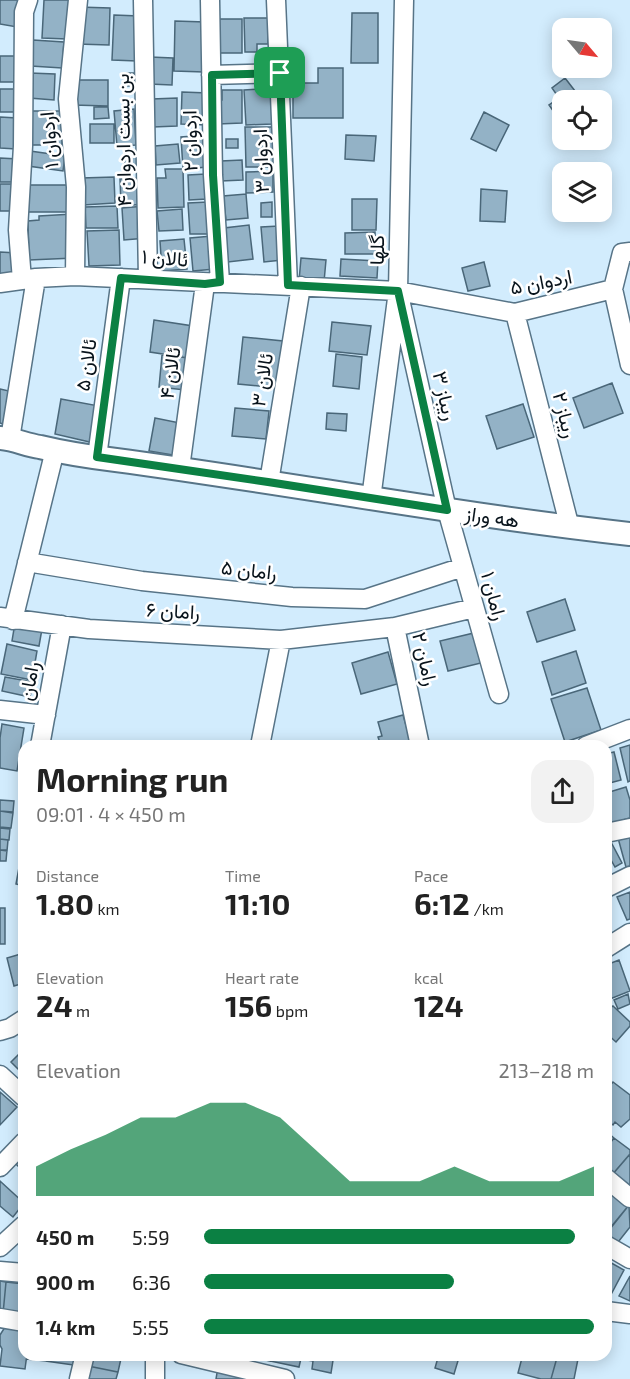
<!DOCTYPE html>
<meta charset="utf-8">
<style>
body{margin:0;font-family:"Exo 2",Vazirmatn,sans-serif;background:#f2f2f2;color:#222;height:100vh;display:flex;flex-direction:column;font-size:22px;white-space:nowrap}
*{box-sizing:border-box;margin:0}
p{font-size:20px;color:#767676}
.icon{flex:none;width:33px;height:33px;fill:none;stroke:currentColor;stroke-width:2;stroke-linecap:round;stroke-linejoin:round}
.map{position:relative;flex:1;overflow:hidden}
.sheet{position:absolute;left:18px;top:740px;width:594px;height:621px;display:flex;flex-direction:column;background:#fff;border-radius:18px;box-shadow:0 3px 15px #0003}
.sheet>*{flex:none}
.needle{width:39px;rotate:119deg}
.fabs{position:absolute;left:552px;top:18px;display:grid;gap:12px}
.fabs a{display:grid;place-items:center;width:60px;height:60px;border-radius:12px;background:#fff;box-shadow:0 3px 15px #0003;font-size:30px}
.pin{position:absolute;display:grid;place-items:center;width:51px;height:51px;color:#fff;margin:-26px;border-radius:12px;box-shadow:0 3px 9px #0006}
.round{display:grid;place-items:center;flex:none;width:63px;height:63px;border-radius:18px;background:#f2f2f2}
.overview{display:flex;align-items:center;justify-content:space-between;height:102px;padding:0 18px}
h1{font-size:33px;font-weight:700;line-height:45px}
.metrics{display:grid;grid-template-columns:repeat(3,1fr);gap:9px;height:102px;padding:6px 18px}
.metrics div{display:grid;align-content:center}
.metrics b{font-size:30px;font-weight:700}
.metrics small{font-size:16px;font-weight:400}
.metrics p{font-size:16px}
.chart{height:168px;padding:12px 18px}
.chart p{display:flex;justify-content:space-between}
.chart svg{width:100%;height:108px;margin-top:6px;fill:#0b8043;opacity:.7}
ul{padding:0 18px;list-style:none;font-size:20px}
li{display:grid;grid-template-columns:96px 72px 1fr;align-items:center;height:45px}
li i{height:15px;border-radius:8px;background:#0b8043}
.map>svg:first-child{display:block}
</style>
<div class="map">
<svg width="630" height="1379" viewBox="0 0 630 1379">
<rect width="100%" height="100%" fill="#d2ecfd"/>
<path fill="#93b2c6" stroke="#4a6779" stroke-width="1.5" d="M0,0H21L17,27L0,24Z
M44,0H69L67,39L42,38Z
M78,7L110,8L109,45L77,44Z
M352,13H378V63H351Z
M114,15L139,16L137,61L112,60Z
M244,18H268V44H257V52H245Z
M217,19H242V53H217Z
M175,21L205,22L204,72L174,71Z
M33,40L64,42L62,68L31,66Z
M0,56H17V82H0Z
M150,57L173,58L172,85L149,84Z
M318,68H343V118H293V83H318Z
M30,73L55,74L54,100L29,98Z
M127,73H142V85L128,86Z
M565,78L582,100H562L561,122L549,105L559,98L552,88Z
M73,80H108V106L73,105Z
M0,89H16V112H0Z
M261,89V94H271L272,124L246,125L244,90Z
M222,90H242V123L218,124L217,100H222Z
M182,92L208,93L207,125L181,124Z
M177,98V126L153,127L152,99Z
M94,107H108L109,118L94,119Z
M134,109L136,145L117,146L114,111Z
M28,111H62V145H28Z
M484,112L509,125L496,151L471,139Z
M0,117L17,118L16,149L0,148Z
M90,124H114V143H90Z
M245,127H274L275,167H246Z
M206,135L208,167L183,169L181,137Z
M346,135L376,136L374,161L345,159Z
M226,139H238V148H226Z
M178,144L180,163L156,165L155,146Z
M30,151L65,156L63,171L28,166Z
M139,155L140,170L125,172L124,157Z
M0,158L18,159V182H0Z
M242,160L243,180L221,181V161Z
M165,169H183L184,207L158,208L157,178H166Z
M273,171V192L246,193V172Z
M206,174L207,199L189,200L188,175Z
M114,177L115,203L83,205L81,178Z
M144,178L146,204L121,206L120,179Z
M0,184H18L17,211H0Z
M25,185H70V212H25Z
M481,189L507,191L505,222L480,221Z
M246,194L248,218L226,220L223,196Z
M352,199H377L376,230H352Z
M208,202L210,234H190L188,203Z
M272,202V217H261V203Z
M117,206L118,228H86L85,207Z
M145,206L147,238L124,240L122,208Z
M182,209L183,230L159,231L157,211Z
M73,214L75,258L29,260L28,221L39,220V216Z
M249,225L253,259L228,262L224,228Z
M279,226L282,260L264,262L261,227Z
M119,230L120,265L89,266L87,231Z
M375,232L376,254H345V233Z
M212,236L215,269L193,271L190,238Z
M184,239L187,269L162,271L160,241Z
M0,252L17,253L15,288H0Z
M301,258L326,260L324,282L299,281Z
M341,259L378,261L377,278L340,276Z
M484,262L490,286L468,291L462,268Z
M154,320L193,326L188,358L150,352Z
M332,322L371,326L367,355L329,351Z
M243,337L283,341L278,388L238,384Z
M336,354L362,357L359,389L333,386Z
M162,355L189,358L185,390L159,387Z
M612,383L623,413L584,428L573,398Z
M0,389L9,391L3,424L0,423Z
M61,399L99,406L94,443L55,434Z
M523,404L534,437L497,449L486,416Z
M235,408L269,411L266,439L232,436Z
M327,413L347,414L346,431L326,429Z
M155,418L180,423L173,455L149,451Z
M565,599L575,630L537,642L527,612Z
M15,623L42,629L39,646L12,641Z
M478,632L485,662L448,671L440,641Z
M7,644L37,651L32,680L1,674Z
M576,651L586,683L552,695L542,662Z
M388,652L397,684L361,694L352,663Z
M5,677L33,682L30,697L2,691Z
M587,688L601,730L565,742L551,699Z
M403,715L412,746H381L378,737L382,736L378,722Z
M2,724L24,728L17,771L0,768V738Z
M630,745V781L628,782L620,748Z
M614,752L621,780L606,784V754Z
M626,787L630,800V818L606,825V793Z
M0,800L14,801L13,812L0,811Z
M0,811L13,813L11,828L0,827Z
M0,828L10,829L9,840L0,839Z
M630,834V866L626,867L618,838Z
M0,839L8,840L7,851L0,850Z
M611,842L622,863L615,867L606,851V845Z
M0,850H7L6,861H0Z
M22,851H24V886L16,884Z
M630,892V919L627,920L617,897Z
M0,908H5V944H0Z
M24,953V983L14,986L7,958Z
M619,960L630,991L610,999L606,987V965Z
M628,994L630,1004L618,1009L614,1000Z
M613,1006L630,1022V1026L616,1042L606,1033V1010Z
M23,1050L24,1051V1075L11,1062Z
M613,1082L630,1095V1119L621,1127L615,1122L613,1125L606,1119V1090Z
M0,1092L17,1107L0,1125Z
M606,1131L614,1138L606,1148Z
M614,1138L630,1150V1154L612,1175L606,1170V1148Z
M630,1154V1189L612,1175Z
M24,1156V1172L16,1164Z
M0,1181L24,1203L13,1217L0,1206Z
M614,1193L629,1205L610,1229L606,1226V1203Z
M629,1205L630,1227L615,1246L606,1238V1233Z
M606,1260L624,1270L606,1304Z
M630,1276V1301L619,1296Z
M0,1281L6,1282L3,1314L0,1313Z
M6,1282L24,1284V1316L3,1314Z
M5,1327L24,1330V1354H27L25,1369L0,1366L2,1349L0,1345V1335Z
M27,1354H47L46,1361L27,1359Z
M47,1354H81L80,1366L46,1361Z
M90,1354H122L118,1372L88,1366Z
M240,1354H272L270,1361Z
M272,1354H302L299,1367L270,1361Z
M301,1354H334L331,1373L312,1369L313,1361L300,1359Z
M439,1354H460L454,1374L435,1368Z
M523,1354H558L551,1379H541L518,1373Z
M558,1354H579L574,1379H551Z
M88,1366L118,1372L116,1379H85Z
M218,1367L243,1372L241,1379H216Z"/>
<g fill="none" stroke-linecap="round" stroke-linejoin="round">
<defs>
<path id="minor" d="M143,0L148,279
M210,0L213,175L220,282
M276,0L288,285
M211,75L280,73
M75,276L76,187L68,99L78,0
M22,280L18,230L23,146L24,12L28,0
M0,283L36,278L75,276L398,291L515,313L613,289L622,253L630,252
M613,289L630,365
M401,304L447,510L499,694
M515,313L570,528
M10,439L36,278
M97,457L121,278
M180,468L205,284
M269,482L301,286
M371,499L398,291L404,0
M27,562L142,581L292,597L365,599L463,567
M0,617L89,629L281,640L395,627
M13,620L55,450
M0,710L46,715
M40,746L62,625
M260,746L281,640
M420,746L395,627L474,608
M586,746L630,729
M606,833L630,828
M606,888L630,876
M606,948L630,933
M0,1031L10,1028L24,1019
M0,1075L24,1097
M0,1167L24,1142
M606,1178L630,1198
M606,1245L630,1259
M0,1247L24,1225
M0,1271L24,1273
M606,1311L630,1314
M0,1318L24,1322
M155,1354V1379
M181,1354L285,1379
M79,1379L85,1354"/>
<path id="tertiary" d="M0,438C14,439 26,445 40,447C65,453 91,457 116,460C288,483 458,515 630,534"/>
</defs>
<use href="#minor" stroke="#577487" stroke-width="21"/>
<use href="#tertiary" stroke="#577487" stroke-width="26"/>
<use href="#minor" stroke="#fff" stroke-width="18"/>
<use href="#tertiary" stroke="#fff" stroke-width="22"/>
</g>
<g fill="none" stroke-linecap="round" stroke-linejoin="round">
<defs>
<path id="route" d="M280,73L288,285L398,291L447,510L268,482L97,457L121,278L205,284L220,282L213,175L212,75Z"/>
</defs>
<use href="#route" stroke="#fff" stroke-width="12"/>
<use href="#route" stroke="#0b8043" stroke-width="8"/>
</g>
<g text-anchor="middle" stroke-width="5" stroke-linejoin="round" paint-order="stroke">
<g font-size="20" fill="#08131b" stroke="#fff">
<text transform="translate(49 140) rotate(-95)" y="7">اردوان ۱</text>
<text transform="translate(123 140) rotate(-91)" y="7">بن بست اردوان ۴</text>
<text transform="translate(190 141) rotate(-91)" y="7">اردوان ۲</text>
<text transform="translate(261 161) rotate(-92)" y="7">اردوان ۳</text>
<text transform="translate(377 250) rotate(-89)" y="7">گلها</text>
<text transform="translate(165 258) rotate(4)" y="7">ئالان ۱</text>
<text transform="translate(541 282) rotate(-11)" y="7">اردوان ۵</text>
<text transform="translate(86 365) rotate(-82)" y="7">ئالان ۵</text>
<text transform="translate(170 373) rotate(-82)" y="7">ئالان ۴</text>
<text transform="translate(262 380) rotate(-81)" y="7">ئالان ۳</text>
<text transform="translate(445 396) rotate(77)" y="7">ریباز ۳</text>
<text transform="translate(565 415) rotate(76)" y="7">ریباز ۲</text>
<text transform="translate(492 517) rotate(8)" y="7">هه وراز</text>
<text transform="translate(249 570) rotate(6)" y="7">رامان ۵</text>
<text transform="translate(494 596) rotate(75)" y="7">رامان ۱</text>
<text transform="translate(173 611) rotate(3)" y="7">رامان ۶</text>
<text transform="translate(425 659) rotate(77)" y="7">رامان ۲</text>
<text transform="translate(29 681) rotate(-80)" y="7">رامان</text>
</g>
</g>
</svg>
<div class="fabs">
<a><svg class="needle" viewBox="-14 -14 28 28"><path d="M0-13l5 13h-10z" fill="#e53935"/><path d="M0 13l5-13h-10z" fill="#767676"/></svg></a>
<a><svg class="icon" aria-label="locate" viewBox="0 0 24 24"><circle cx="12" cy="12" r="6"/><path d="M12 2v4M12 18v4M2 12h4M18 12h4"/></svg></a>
<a><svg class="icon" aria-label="layers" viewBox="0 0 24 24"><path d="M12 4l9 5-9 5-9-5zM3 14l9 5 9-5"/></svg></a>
</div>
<div class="pin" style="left:280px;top:73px;background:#1e9e55"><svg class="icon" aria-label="arrive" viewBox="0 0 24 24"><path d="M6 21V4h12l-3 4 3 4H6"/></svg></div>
<section class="sheet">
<div class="overview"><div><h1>Morning run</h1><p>09:01 · 4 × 450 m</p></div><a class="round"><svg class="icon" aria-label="share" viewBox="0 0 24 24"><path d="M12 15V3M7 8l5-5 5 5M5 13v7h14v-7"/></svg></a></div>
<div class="metrics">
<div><p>Distance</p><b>1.80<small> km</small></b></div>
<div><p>Time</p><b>11:10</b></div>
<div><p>Pace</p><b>6:12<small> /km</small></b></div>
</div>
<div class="metrics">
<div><p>Elevation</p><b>24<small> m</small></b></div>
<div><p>Heart rate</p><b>156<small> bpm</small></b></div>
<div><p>kcal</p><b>124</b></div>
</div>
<div class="chart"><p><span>Elevation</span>213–218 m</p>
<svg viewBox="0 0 160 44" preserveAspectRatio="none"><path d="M0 44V32L10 25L20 19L30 12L40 12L50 6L60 6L70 12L80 25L90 38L100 38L110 38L120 32L130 38L140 38L150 38L160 32V44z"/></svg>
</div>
<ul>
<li><b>450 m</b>5:59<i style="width:95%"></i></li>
<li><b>900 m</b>6:36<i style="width:64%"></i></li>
<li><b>1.4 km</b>5:55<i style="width:100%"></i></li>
</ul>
</section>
</div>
